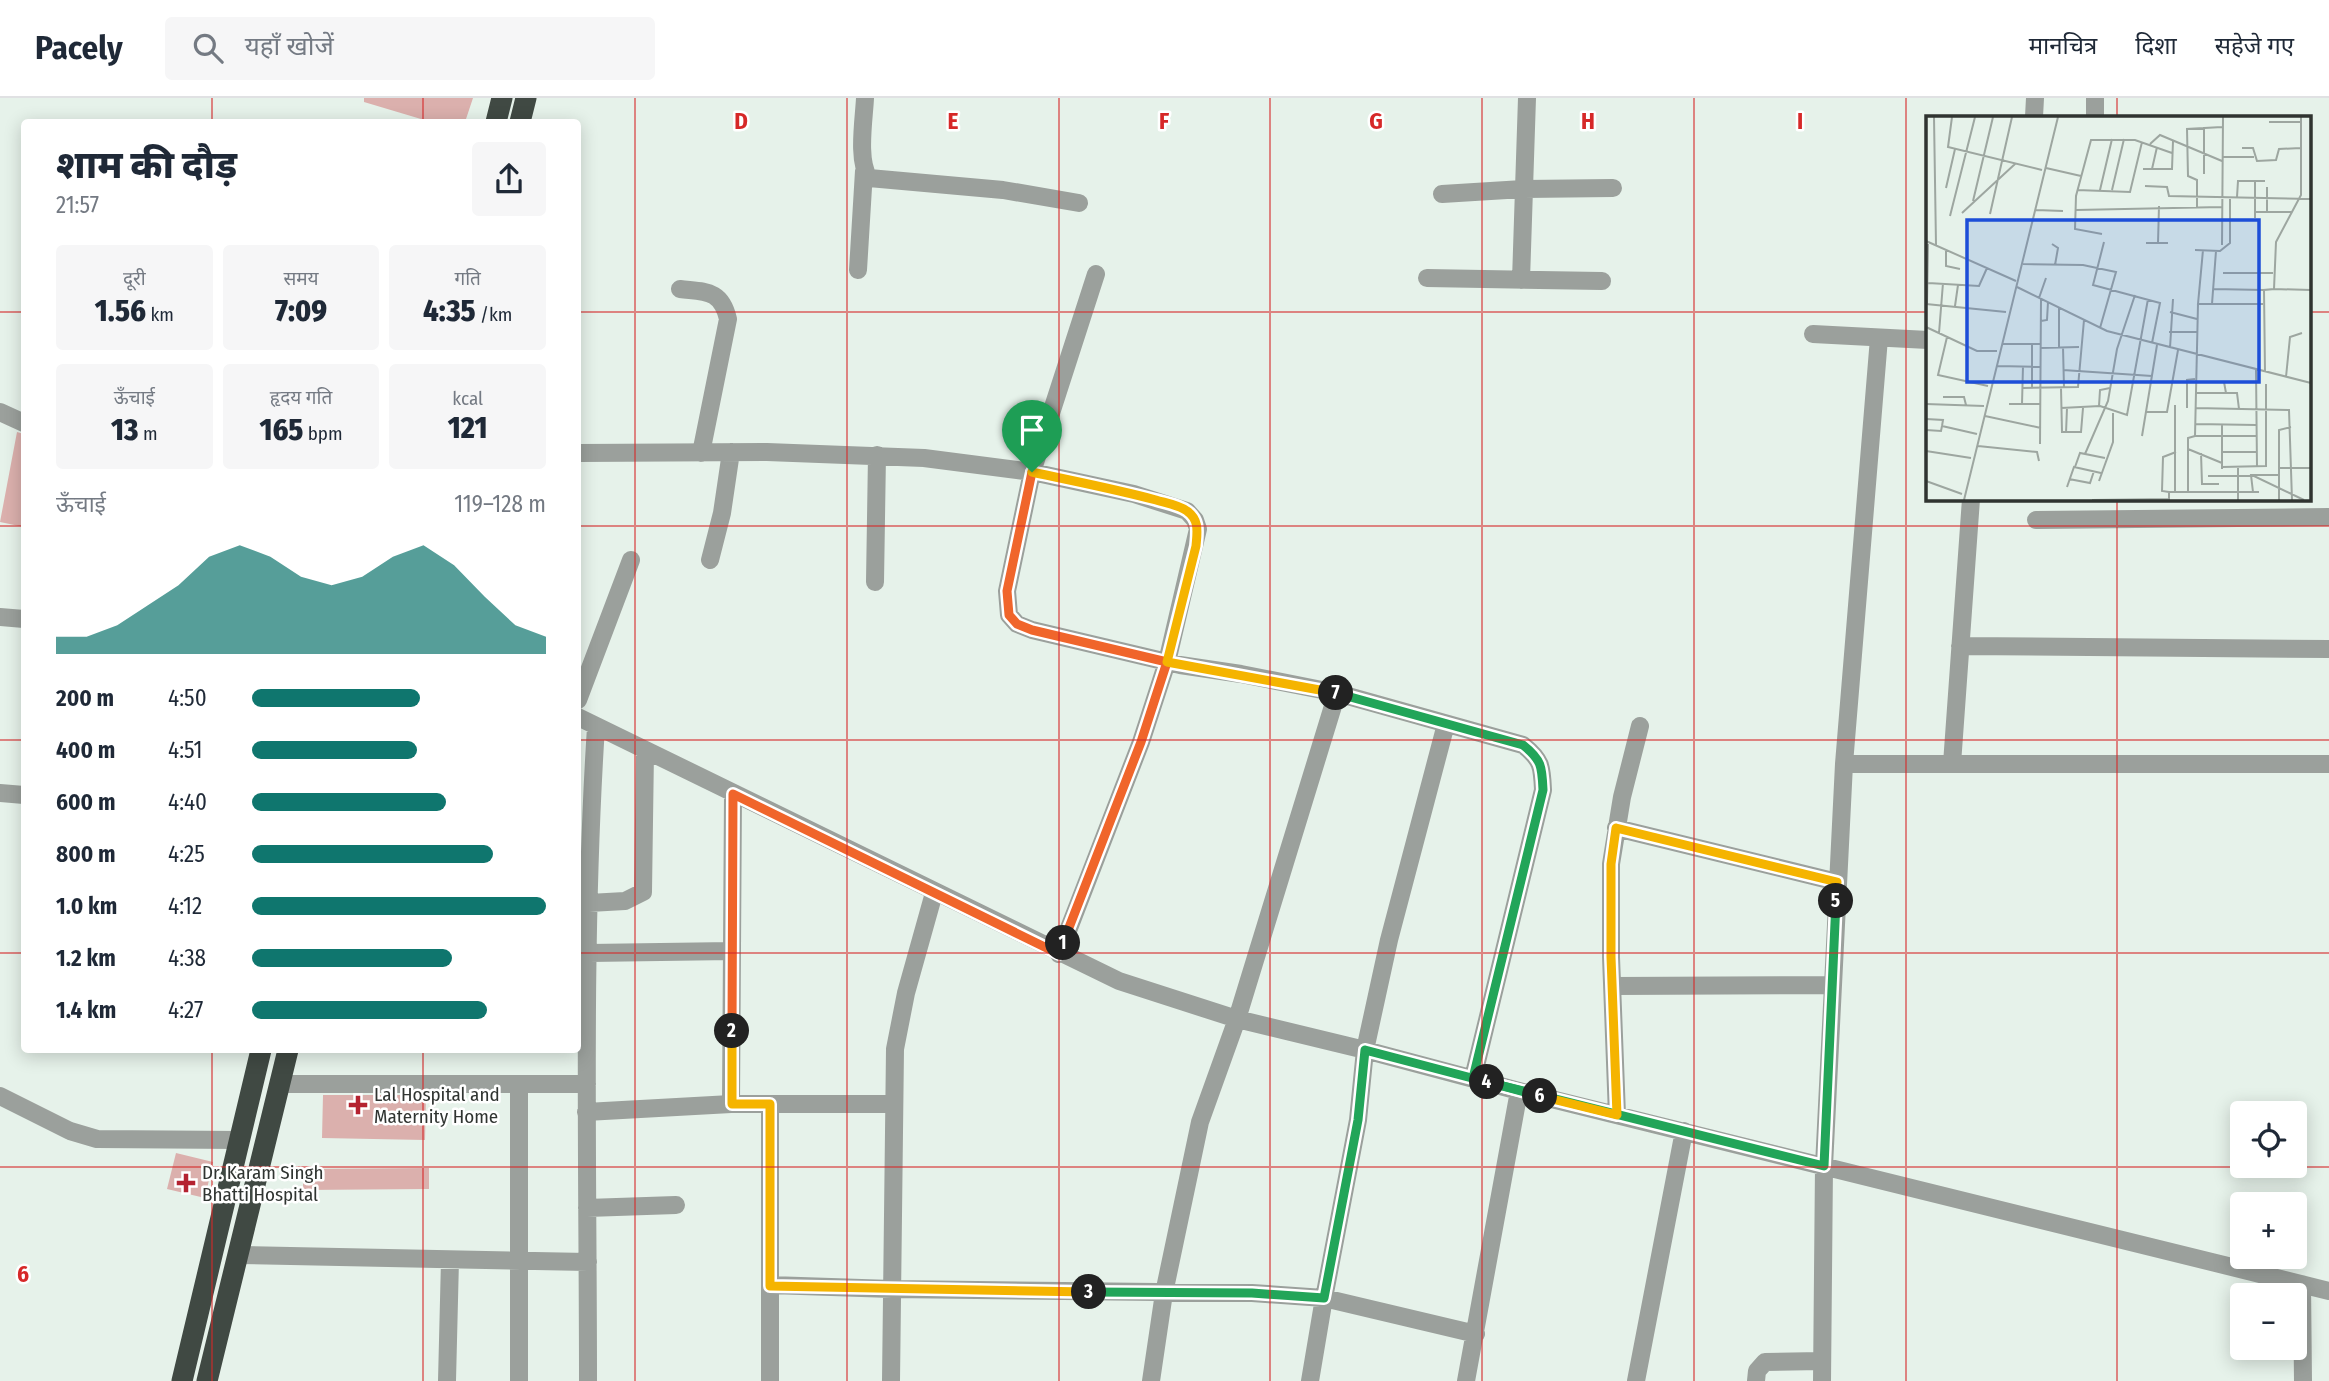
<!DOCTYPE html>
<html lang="hi">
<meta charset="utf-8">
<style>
body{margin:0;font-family:"Fira Sans Condensed","Noto Sans Devanagari",sans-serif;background:#f6f6f7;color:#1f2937;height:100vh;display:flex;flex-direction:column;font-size:26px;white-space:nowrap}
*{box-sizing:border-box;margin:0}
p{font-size:23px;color:#747a83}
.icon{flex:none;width:38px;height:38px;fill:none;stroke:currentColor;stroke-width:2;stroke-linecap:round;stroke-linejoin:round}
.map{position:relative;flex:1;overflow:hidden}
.drawer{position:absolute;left:21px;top:21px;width:560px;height:934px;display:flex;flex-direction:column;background:#fff;border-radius:7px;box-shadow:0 4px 18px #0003}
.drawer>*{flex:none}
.tools{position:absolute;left:2230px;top:1003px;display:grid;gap:14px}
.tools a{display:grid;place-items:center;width:77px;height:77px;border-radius:7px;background:#fff;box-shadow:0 4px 18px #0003;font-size:35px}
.pin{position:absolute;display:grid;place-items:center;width:60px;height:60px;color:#fff;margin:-72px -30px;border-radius:50% 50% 50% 0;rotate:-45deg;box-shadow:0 0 7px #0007}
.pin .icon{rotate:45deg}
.km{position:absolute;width:35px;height:35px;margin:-18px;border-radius:50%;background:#222;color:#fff;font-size:19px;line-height:35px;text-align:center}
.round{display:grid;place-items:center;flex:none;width:74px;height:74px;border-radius:7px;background:#f6f6f7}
.summary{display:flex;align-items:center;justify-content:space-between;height:119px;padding:0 35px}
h1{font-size:38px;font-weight:800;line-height:52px}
.metrics{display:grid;grid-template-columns:repeat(3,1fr);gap:10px;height:119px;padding:7px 35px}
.metrics div{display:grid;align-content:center;border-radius:7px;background:#f6f6f7;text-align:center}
.metrics b{font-size:30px;font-weight:800}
.metrics small{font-size:19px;font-weight:400}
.metrics p{font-size:19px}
.chart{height:196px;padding:14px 35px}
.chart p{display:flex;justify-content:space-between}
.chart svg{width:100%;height:126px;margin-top:7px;fill:#0f766e;opacity:.7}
ul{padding:0 35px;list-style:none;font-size:23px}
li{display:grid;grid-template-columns:112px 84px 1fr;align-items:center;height:52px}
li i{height:18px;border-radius:9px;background:#0f766e}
header{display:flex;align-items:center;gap:42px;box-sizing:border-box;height:98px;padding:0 35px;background:#fff;border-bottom:2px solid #e0e1e3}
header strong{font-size:33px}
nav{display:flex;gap:38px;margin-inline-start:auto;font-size:24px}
.search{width:490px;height:63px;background:#f6f6f7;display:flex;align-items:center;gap:18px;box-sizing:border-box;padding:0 24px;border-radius:7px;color:#747a83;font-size:26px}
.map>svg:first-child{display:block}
</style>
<header>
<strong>Pacely</strong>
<div class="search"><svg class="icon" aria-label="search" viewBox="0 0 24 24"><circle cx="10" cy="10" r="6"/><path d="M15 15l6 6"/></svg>यहाँ खोजें</div>
<nav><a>मानचित्र</a><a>दिशा</a><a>सहेजे गए</a></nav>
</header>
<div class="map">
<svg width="2329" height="1283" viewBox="0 0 2329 1283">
<rect width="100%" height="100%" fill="#e6f2ea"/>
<path fill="#dbb0ad" d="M364,0H473L465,24H431L364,4Z
M17,334L24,336V429L0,424Z
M323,997H426L425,1042L322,1040Z
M176,1055L213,1064L205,1100L167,1091Z
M429,1070V1091L303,1092V1071Z"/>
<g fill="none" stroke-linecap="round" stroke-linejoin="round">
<path stroke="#9ba09c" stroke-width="18" d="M865,0C864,22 857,62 869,80L1003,92L1079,105
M2095,0V19
M2034,19L2035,0
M1442,96L1523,91L1613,90
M858,172L864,73
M1096,176L1032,374L1007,493L1009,517L1017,526L1032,532L1180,567L1241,576L1337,595L1523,647C1542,662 1542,669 1543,692L1473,980
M1427,180L1602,183
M1521,182L1527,0
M680,191C705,194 721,191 728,221L701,355
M1813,236L1928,242
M1879,240L1844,666H2329
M0,314L24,325
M578,355L767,354L924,360L1032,374L1134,396L1187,413L1195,422L1198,431L1167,564L1141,644L1059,856
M2036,422L2329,419
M710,462L722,415L731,354
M875,484L877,357
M0,519L24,521
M1960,548L2329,551
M578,602L631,462
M578,619L1119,883L1237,921L1365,952L1519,993L2329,1193
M1952,666L1971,401
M0,695L24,697
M1616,730L1837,784
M589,805L625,803L643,794L645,653
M589,855L732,853
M1614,888L1832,887
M280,986H587
M0,998L70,1033L97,1041L239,1042
M731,1006L733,696
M770,1006V1283
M586,1014L731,1006H893
M1617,1017L1611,859V766L1622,699L1640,628
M587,1110L676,1107
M238,1157L588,1164
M2302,1186L2303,1283
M770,1187L892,1191L1252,1195L1324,1200L1476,1236
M447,1283L450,1162
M519,1283V987
M588,1283C588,1065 582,846 596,629
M891,1283L895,951L906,895L934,795
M1151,1283L1164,1195L1200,1024L1237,921L1337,595
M1310,1283L1324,1200L1358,1022L1365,952L1389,842L1446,626
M1466,1283L1519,993
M1636,1283L1684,1033
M1756,1283L1757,1273L1765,1264L1821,1263
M1822,1283L1824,1068L1844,666"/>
<path stroke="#404943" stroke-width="21" d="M496,24L502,0
M520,24L526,0
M182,1283L261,952
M207,1283L288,952"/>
</g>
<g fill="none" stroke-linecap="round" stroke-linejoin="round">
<defs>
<path id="split-1" d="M1032,374L1007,493L1009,517L1017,526L1032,532L1167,564L1141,644L1063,845"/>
<path id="split-2" d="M732,933L733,696L1059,856L1063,845"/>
<path id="split-3" d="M732,933V1006H770V1188L1089,1194"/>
<path id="split-4" d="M1089,1194L1252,1195L1324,1200L1358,1022L1365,952L1487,984"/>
<path id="split-5" d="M1487,984L1824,1068L1836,803"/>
<path id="split-6" d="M1540,998L1617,1017L1611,859V766L1616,730L1837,784L1836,803"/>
<path id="split-7" d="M1336,595L1523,647C1542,662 1542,669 1543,692L1473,980L1540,998"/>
<path id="split-8" d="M1032,374C1073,383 1115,391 1156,402C1166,405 1179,407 1187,413C1200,422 1197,435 1196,448L1167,564L1336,595"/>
</defs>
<use href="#split-1" stroke="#fff" stroke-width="14"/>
<use href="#split-2" stroke="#fff" stroke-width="14"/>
<use href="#split-3" stroke="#fff" stroke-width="14"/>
<use href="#split-4" stroke="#fff" stroke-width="14"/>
<use href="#split-5" stroke="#fff" stroke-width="14"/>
<use href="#split-6" stroke="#fff" stroke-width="14"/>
<use href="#split-7" stroke="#fff" stroke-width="14"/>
<use href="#split-8" stroke="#fff" stroke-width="14"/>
<use href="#split-1" stroke="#f0652b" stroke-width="9"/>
<use href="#split-2" stroke="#f0652b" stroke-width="9"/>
<use href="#split-3" stroke="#f5b400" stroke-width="9"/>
<use href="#split-4" stroke="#22a559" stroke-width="9"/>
<use href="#split-5" stroke="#22a559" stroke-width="9"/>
<use href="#split-6" stroke="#f5b400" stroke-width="9"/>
<use href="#split-7" stroke="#22a559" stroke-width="9"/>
<use href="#split-8" stroke="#f5b400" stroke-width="9"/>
</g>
<path fill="none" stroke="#d62828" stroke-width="2" stroke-opacity="0.55" d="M212,0V24M423,0V24M635,0V1283M847,0V1283M1059,0V1283M1270,0V1283M1482,0V1283M1694,0V1283M1906,0V1283M2117,0V19M0,214H24M578,214H1928M2310,214H2329M2117,401V1283M0,428H24M578,428H2329M0,642H24M578,642H2329M0,855H24M578,855H2329M212,952V1283M423,952V1283M0,1069H2329"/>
<g fill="#b42230" stroke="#fff" stroke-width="2.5">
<path d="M354.5 996.5h7v7h7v7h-7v7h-7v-7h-7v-7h7z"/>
<path d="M182.5 1074.5h7v7h7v7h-7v7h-7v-7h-7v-7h7z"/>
</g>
<g text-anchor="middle" stroke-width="5" stroke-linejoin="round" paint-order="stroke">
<g font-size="19" fill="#303431" stroke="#fff" text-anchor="start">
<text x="374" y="1003">Lal Hospital and<tspan x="374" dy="22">Maternity Home</tspan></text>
<text x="202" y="1081">Dr. Karam Singh<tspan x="202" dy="22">Bhatti Hospital</tspan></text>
</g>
</g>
<g transform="translate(1926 18)">
<rect width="385" height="385" fill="#e6f2ea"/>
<path fill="none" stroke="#9da6a0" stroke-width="2" d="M8,1L10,129M26,1L22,31L116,54M343,6H375M278,11V58M224,28L234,19L296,45M316,32H327L331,45L350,44L353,33L375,32M296,41H328M120,52L155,60M217,53H246L247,25M226,53L231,31M219,70L241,71L243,80L385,83M341,71V96M20,72L29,33M151,74L204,76L216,26M174,74L186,23M186,74L198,23M311,81L312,65H339M47,85L67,1M271,91V64L262,60L261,13L296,11M110,94L137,95M150,94L296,91M329,96H366M36,97L89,48M64,98L86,1M24,100L49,1M329,102V65M176,118L149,113L150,80L165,24H209L246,37M0,125L90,165M178,126L167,169L234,187L226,227M220,127H242M232,127L233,90M126,128L132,132L129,149M296,129L297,1M20,134V150L34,153M269,134L294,135L304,127V81M277,134L272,188H337M97,148L157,149L190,156L174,212M297,157H347M2,167L53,170L61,152M91,171L181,215L385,267M287,173L338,174M348,173L385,174M113,182L120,162M0,188L80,196M1,188L2,128M272,188L269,320H330M286,188L290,135M29,190L32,169M244,196L271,203M115,205L121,204L122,186M0,211L51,235H71M243,216H271M13,217L17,167M21,221L12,259L62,270M77,228H114M133,231V192M137,231L138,272M114,232L153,231M244,232L247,183M71,250L114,251M330,253L331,351M137,254L226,260M339,256L338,174L348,173L350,126L375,79V1M360,261L364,221L376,217M270,266H298L300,277M97,272L152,271L158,204M106,272V228M135,272L136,316H155L157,292M270,277H311L313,293M17,281H38L40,289M0,288L58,290M83,288H115M96,288L97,250M249,289V376M173,290L174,274L184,272M135,292L174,290L201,299L222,183M261,292V264L269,263M270,292L363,294L366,384M219,296H241L252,234M59,300L115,312M0,303L17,304L16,310M270,308L330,309M296,309V353M0,314L15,315L16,310L51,318M140,317L141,292M216,320L231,229M114,328L115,183M52,330L111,336L113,345M262,333L296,347M0,335L45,342M296,336H331M275,337L276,368H293M159,338L182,285L191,233L209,179M149,351L154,337L179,342M296,351L340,350V268M312,351V384M353,352H385M282,360H328L378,384M143,363L164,367L168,355M0,365L36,378M173,365L187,326V297M141,371L148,351L175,357M243,376L236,375L237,341L250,336M262,376V322L269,320M327,376L325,359H353M38,384L132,1M166,384L243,383M243,384V376H333M353,384V314L365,311"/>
<path fill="#1d4ed8" fill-opacity="0.15" stroke="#1d4ed8" stroke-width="3.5" d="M41,104H333V266H41Z"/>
<rect width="385" height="385" fill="none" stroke="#303431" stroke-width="3.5"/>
</g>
<g font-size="23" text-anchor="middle" font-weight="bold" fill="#d62828" stroke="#fff" stroke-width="5" stroke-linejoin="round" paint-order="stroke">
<text x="741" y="31">D</text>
<text x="953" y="31">E</text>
<text x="1164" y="31">F</text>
<text x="1376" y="31">G</text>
<text x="1588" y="31">H</text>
<text x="1800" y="31">I</text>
<text x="23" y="1184">6</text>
</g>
</svg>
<div class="tools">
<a><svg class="icon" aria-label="locate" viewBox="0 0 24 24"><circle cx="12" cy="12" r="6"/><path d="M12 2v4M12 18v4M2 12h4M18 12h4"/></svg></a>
<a>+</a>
<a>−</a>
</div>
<div class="pin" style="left:1032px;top:374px;background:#1e9e55"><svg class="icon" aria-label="arrive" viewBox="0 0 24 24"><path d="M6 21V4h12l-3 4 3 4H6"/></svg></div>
<b class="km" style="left:1063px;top:845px">1</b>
<b class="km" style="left:732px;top:933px">2</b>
<b class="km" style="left:1089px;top:1194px">3</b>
<b class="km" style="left:1487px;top:984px">4</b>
<b class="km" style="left:1836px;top:803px">5</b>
<b class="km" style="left:1540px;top:998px">6</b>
<b class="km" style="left:1336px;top:595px">7</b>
<section class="drawer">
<div class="summary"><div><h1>शाम की दौड़</h1><p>21:57</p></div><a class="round"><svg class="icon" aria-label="share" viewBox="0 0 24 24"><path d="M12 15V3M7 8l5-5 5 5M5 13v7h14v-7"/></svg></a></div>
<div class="metrics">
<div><p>दूरी</p><b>1.56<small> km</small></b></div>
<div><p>समय</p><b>7:09</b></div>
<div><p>गति</p><b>4:35<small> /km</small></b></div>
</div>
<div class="metrics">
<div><p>ऊँचाई</p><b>13<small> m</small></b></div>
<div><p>हृदय गति</p><b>165<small> bpm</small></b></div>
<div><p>kcal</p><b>121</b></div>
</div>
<div class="chart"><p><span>ऊँचाई</span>119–128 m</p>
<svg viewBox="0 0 160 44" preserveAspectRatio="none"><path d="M0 44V38L10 38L20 34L30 27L40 20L50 10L60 6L70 10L80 17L90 20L100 17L110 10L120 6L130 13L140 24L150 34L160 38V44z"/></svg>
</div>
<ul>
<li><b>200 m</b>4:50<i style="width:57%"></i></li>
<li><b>400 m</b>4:51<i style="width:56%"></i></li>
<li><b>600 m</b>4:40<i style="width:66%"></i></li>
<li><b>800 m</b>4:25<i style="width:82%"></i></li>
<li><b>1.0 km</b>4:12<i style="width:100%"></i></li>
<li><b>1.2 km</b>4:38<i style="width:68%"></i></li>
<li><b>1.4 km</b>4:27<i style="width:80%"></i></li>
</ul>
</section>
</div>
